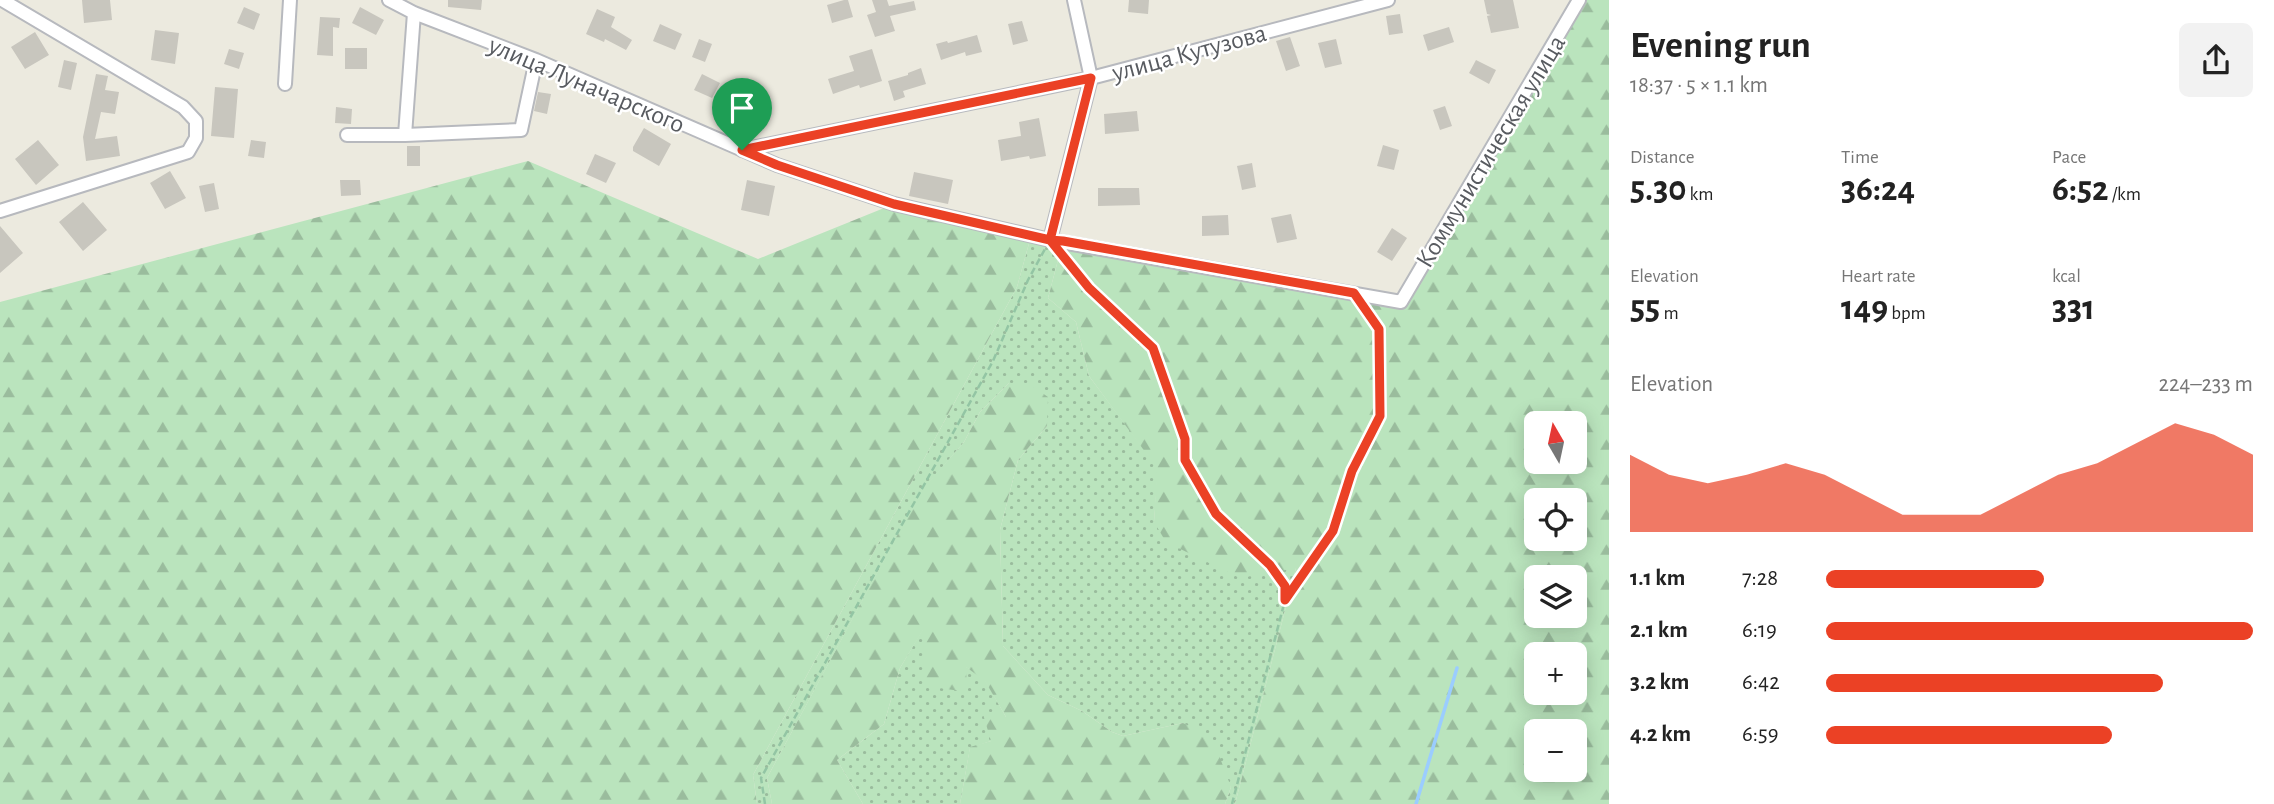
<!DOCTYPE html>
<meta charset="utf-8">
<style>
body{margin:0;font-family:"Alegreya Sans",sans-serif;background:#f2f2f2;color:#222;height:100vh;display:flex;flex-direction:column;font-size:26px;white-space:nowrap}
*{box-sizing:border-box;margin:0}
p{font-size:23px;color:#767676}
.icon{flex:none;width:38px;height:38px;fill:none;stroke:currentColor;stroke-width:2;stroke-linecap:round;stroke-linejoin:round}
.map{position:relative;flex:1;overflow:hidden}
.details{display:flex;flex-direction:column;background:#fff;width:665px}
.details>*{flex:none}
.needle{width:46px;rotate:351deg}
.buttons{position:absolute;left:1524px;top:411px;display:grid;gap:14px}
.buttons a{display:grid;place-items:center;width:63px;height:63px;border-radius:10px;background:#fff;box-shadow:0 4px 18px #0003;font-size:35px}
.pin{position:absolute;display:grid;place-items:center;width:60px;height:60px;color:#fff;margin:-72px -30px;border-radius:50% 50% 50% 0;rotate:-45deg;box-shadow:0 0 7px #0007}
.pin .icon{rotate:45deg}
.round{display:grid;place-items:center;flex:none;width:74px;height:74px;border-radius:10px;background:#f2f2f2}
.summary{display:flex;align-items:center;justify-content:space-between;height:119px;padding:0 21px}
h1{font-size:38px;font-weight:600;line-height:52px}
.stats{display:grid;grid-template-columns:repeat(3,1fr);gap:10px;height:119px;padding:7px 21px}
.stats div{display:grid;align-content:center}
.stats b{font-size:35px;font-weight:600}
.stats small{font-size:19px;font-weight:400}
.stats p{font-size:19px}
.chart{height:196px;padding:14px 21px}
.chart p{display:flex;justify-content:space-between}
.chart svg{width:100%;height:126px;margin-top:7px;fill:#eb4125;opacity:.7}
ul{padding:0 21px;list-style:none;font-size:23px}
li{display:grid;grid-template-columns:112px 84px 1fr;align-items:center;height:52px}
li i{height:18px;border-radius:9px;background:#eb4125}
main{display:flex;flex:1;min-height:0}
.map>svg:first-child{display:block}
</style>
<main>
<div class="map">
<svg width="1609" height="804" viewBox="0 0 1609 804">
<defs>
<pattern id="grass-dots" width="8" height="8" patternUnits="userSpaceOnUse" patternTransform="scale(1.75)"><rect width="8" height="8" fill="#bae4bd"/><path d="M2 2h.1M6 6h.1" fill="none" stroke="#9abc9d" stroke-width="1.8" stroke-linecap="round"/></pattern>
<pattern id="forest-firs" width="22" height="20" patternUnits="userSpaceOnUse" patternTransform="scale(1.75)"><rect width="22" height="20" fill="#bae4bd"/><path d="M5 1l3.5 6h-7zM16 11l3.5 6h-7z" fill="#9abc9d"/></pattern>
</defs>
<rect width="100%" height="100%" fill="#eceadf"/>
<path fill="url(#grass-dots)" d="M1031,236L1063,241L1048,298L1076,322L1089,376L1158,468L1154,522L1296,568L1235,804H1225L1231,787L1183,723L1123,736L1112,732L1082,711L1048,695L1003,646L1000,530L1018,460L1047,426L1009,383L980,412L964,442L921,492L767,778L772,804H757L753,775L1017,287Z
M923,629L965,666L985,680L1006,717L991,741L970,748L960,804H863L837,760L884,724L900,668Z"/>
<path fill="url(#forest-firs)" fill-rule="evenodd" d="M1579,0H1609V804H1235L1296,568L1240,578L1166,542L1154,522L1157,468L1089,376L1076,322L1048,298L1063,241L1401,301ZM1536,424H1575V462H1536ZM1536,500H1575V539H1536ZM1536,578H1575V616H1536ZM1536,654H1575V693H1536ZM1536,732H1575V770H1536Z
M528,161L758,259L894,204L1031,236L1017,287L753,775L757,804H0V302Z
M1009,383H1028L1048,397L1047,426L1018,460L1000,530L1003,646L1048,695L1082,711L1112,732L1123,736L1183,723L1205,734L1214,742L1231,787L1225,804H960L970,747L991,741L983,714L1006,717L985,681L966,667L967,692L926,686L923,630L900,668L884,724L837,760L863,804H772L767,778L921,491L964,442L980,412Z"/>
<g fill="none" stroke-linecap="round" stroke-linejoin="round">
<path stroke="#9bcdff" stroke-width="3.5" d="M1416,804L1457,668"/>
</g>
<path fill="#c8c6be" d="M82,0H110L112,20L84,23Z
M448,0H482L481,10L448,7Z
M844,0H848L853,17L832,23L827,5Z
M872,0H887L889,6L914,1L916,10L890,16L895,31L875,37L867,15L876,12Z
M1129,0H1149L1148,14L1128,12Z
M1484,0H1513L1519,28L1491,33L1487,16L1491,15L1487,14Z
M244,7L260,14L254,30L237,23Z
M360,7L384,20L376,35L352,23Z
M597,9L615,17L611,27L632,40L626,50L605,39L604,42L586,34Z
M1400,14L1403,33L1389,35L1386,16Z
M320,17L340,18L339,28L333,27V56L317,55Z
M1022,21L1028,41L1013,45L1008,24Z
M660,24L682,34L675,50L653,41Z
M1449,27L1454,42L1428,51L1423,35Z
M155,30L179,33L175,64L151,60Z
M35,32L49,55L25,69L11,47Z
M977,35L982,52L966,56L965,52L941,60L936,44L947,41L948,43Z
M1290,37L1300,66L1286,71L1276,41Z
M699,39L712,44L705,62L692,57Z
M1336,39L1342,64L1325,68L1318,43Z
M345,48H367V69H345Z
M229,49L244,53L239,69L224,64Z
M872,49L882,81L860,88L859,85L833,94L828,79L854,71L849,56Z
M64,60L77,63L71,90L58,87Z
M1476,60L1496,70L1489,84L1469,73Z
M921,68L926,84L903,91L905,97L894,101L888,81L908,75V73Z
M96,74L108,76L105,90L119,92L115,114L101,112L95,139L117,136L120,156L86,161L83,137Z
M702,74L720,83L712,98L694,90Z
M215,87L238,89L234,138L211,136Z
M538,92L551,94L547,114L534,111Z
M1445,106L1452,126L1440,130L1433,110Z
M336,107L352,109L351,124L335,123Z
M1137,111L1139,131L1105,134L1104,114Z
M1039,118L1046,156L1030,159L1029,156L1001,161L998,140L1021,136L1019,122Z
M644,128L671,144L659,166L633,151V147Z
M38,140L59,165L36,185L15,159Z
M251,140L266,142L264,158L248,156Z
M1383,145L1399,150L1394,170L1377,166Z
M407,146H420V166H407Z
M595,154L616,163L606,183L586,174Z
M1252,163L1256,187L1242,190L1237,166Z
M170,171L186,198L165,209L150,183Z
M914,172L953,180L948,204L909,196Z
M340,180H360L361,195L341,196Z
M747,180L775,186L769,216L741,210Z
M214,183L219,209L205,212L199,186Z
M1098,188H1139L1140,205L1098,206Z
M83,202L107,230L83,251L59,222Z
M1291,214L1297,239L1277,243L1271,218Z
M1228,215L1229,235L1202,236V216Z
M0,226L23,253L0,273Z
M1392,228L1407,238L1392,261L1377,252Z"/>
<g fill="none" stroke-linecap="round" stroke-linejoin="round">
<defs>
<path id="minor" d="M389,0L414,13L536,60L777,165L894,204L1050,240L1401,302L1579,0
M285,84L290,0
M347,135H405L521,130L536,60
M405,135L414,13
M742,150L1091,78L1388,0
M0,211L188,152L196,138V121L183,107L2,0
M1050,240L1091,78L1074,0"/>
</defs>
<use href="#minor" stroke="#b7b9be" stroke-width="16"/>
<path stroke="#93c5a4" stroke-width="2.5" stroke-dasharray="7 3.5" stroke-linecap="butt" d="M1061,254L1089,288L1153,348L1185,439V460L1216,515L1270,565L1285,586V600L1232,804
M1285,600L1333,531L1352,471L1380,416L1379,329L1364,308
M765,804L761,778L993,361L1028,280L1045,249"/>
<use href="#minor" stroke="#fff" stroke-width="12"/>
</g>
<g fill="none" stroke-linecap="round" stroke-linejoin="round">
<defs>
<path id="route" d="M742,150L777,165L894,204L1050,240L1089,288L1153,348L1185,439V460L1216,514L1270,565L1285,586V600L1333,531L1352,471L1380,416L1379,329L1354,293L1063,241L1050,240L1091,78L742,150"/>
</defs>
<use href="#route" stroke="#fff" stroke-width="14"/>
<use href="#route" stroke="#eb4125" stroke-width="9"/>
</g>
<g text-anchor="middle" stroke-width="5" stroke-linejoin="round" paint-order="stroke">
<g font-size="26" fill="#585b60" stroke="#fff">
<text transform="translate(1189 52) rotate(-15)" y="9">улица Кутузова</text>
<text transform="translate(587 84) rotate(23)" y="9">улица Луначарского</text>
<text transform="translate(1490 151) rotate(-59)" y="9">Коммунистическая улица</text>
</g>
</g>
</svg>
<div class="buttons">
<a><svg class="needle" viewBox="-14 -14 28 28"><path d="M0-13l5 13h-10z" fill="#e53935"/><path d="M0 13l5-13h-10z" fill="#767676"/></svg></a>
<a><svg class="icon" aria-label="locate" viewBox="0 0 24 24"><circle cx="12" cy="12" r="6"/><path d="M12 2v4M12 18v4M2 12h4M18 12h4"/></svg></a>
<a><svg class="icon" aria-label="layers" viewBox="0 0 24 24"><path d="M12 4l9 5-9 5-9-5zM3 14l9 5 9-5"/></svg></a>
<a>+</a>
<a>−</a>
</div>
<div class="pin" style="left:742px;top:150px;background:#1e9e55"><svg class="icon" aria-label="arrive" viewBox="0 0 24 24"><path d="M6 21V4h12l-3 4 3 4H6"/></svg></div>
</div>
<section class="details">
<div class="summary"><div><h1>Evening run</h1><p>18:37 · 5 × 1.1 km</p></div><a class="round"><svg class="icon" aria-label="share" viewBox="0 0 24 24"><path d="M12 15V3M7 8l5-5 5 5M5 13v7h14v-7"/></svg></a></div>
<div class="stats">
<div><p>Distance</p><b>5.30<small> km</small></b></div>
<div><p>Time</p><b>36:24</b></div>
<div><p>Pace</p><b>6:52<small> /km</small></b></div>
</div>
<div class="stats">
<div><p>Elevation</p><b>55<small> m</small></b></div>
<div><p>Heart rate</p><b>149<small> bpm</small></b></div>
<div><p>kcal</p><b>331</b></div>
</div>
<div class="chart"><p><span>Elevation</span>224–233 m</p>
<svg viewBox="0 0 160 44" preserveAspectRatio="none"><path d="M0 44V17L10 24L20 27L30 24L40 20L50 24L60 31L70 38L80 38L90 38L100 31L110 24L120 20L130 13L140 6L150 10L160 17V44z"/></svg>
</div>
<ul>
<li><b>1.1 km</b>7:28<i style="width:51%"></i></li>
<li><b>2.1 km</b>6:19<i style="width:100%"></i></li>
<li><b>3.2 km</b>6:42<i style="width:79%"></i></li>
<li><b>4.2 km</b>6:59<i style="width:67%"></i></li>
</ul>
</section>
</main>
